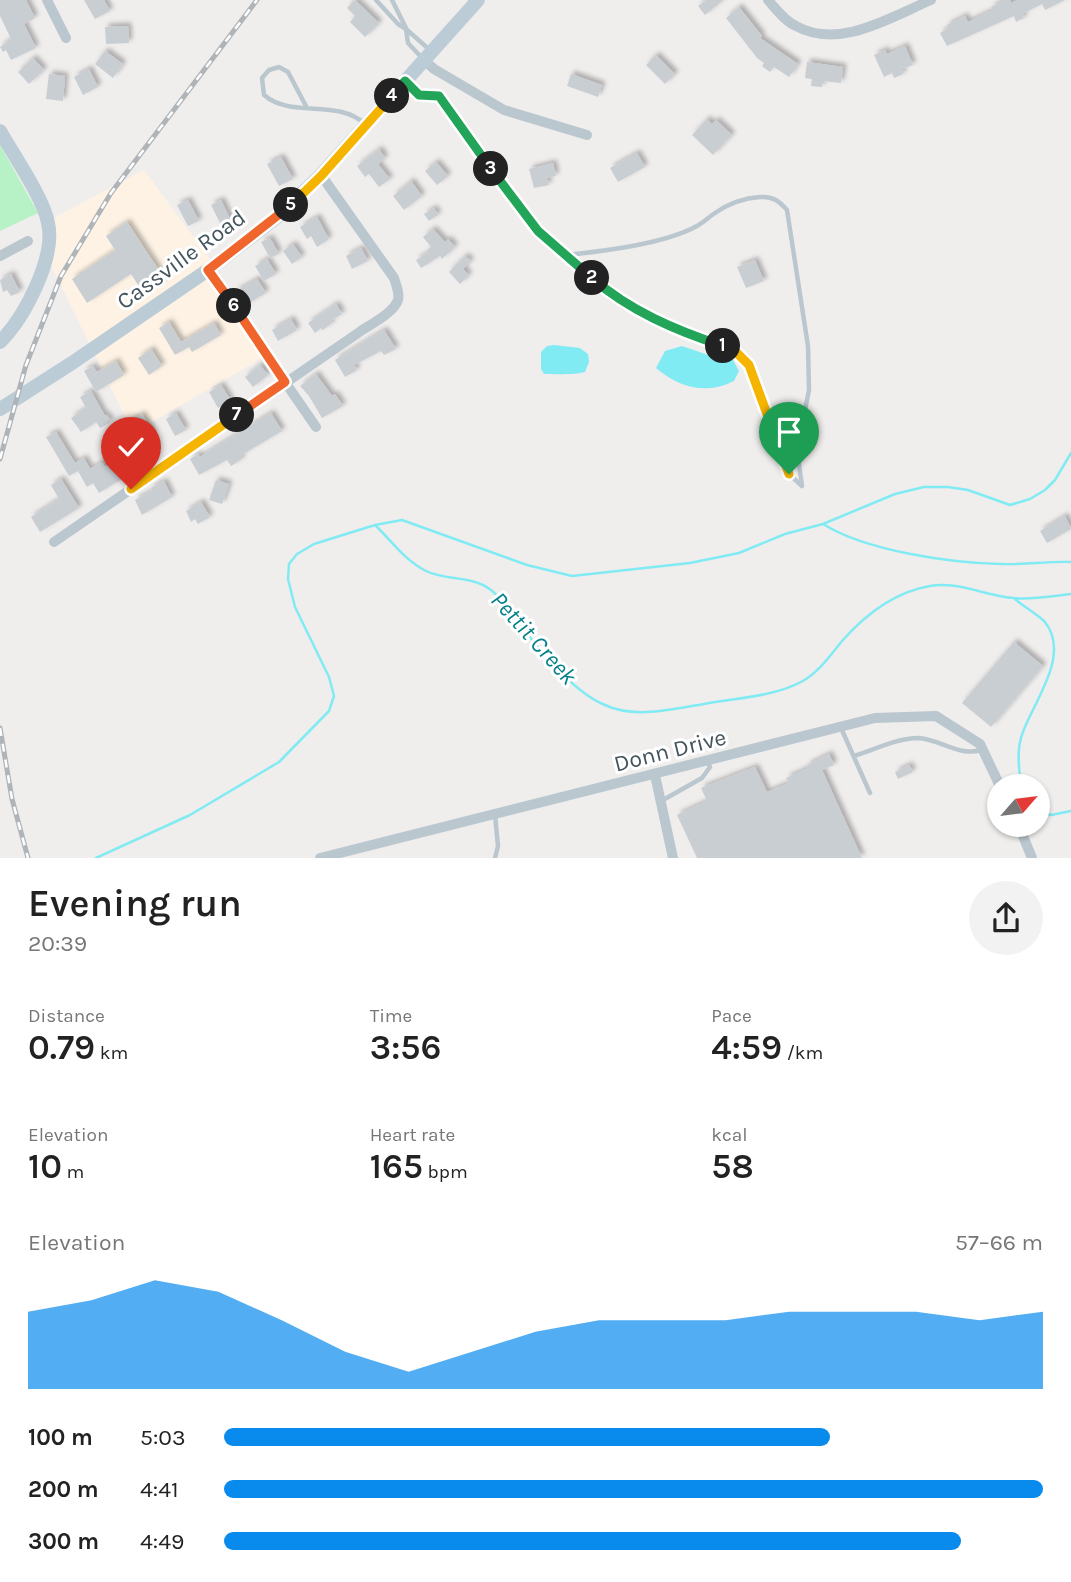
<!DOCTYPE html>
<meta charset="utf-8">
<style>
body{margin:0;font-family:Karla,sans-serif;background:#f2f2f2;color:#222;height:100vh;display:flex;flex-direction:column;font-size:26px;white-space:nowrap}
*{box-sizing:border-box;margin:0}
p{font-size:23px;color:#767676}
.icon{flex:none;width:38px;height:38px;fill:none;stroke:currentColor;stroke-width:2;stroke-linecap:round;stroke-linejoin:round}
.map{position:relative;height:858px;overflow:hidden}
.panel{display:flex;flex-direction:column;background:#fff;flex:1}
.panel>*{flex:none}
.needle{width:46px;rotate:62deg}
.tools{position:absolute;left:987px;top:774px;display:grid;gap:14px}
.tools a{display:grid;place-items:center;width:63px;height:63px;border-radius:50%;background:#fff;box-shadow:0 2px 5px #0004;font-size:35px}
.pin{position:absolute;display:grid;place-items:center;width:60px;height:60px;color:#fff;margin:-72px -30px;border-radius:50% 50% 50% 0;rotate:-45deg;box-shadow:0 0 7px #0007}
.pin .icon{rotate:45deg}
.km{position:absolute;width:35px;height:35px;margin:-18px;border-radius:50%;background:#222;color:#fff;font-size:19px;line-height:35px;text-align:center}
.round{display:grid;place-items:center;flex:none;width:74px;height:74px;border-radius:37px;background:#f2f2f2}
.head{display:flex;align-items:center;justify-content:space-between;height:119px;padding:0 28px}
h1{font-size:38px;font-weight:600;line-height:52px}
.figures{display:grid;grid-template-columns:repeat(3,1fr);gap:10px;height:119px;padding:7px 28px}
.figures div{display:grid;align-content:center}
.figures b{font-size:35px;font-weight:600}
.figures small{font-size:19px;font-weight:400}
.figures p{font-size:19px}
.chart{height:196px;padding:14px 28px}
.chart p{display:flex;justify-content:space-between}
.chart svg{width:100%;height:126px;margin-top:7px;fill:#098bee;opacity:.7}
ul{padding:0 28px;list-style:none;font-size:23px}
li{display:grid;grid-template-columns:112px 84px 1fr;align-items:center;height:52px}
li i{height:18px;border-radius:9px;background:#098bee}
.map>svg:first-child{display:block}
</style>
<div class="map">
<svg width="1071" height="858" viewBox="0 0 1071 858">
<defs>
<filter id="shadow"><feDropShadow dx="3.5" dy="-3.5" stdDeviation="2" flood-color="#0004"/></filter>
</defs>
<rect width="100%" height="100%" fill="#f0eded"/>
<path fill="#fdf2e4" d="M144,170L210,259L264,357L133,433L41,245L42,224Z"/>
<path fill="#b7f2c6" d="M0,145L38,213L0,231Z"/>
<path fill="#80ebf3" d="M554,345L580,348L588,354L589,362L585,372C576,375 554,374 544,374L541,369V352L547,346Z
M682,346L714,357L733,360L739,371L734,381C707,395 679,388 656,368L665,351Z"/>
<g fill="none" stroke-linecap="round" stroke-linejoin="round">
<path stroke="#80ebf3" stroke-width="2.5" d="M823,524C866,551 951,563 1001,564C1024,565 1048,561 1071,562
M375,525C392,541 404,560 426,571C446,581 472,575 491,590C505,601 512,617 524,630C544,655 575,693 605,705C634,719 673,709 704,704C736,698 772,697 801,682C818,673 830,656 842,641C865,615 894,592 930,586C958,581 986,596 1013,598C1031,600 1053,596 1071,594
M1015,599C1024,607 1037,614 1045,622C1071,655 1034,701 1023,732C1016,749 1019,768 1021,786
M1038,810L1051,815L1071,811
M96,858L190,815L279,762L329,711L334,696L329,677L295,607L288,579L289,564L297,554L314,544L375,525L402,520L527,565L572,576L690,563L739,553L785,534L823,524L895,494L924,487H948L968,490L1010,505L1030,499L1045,490L1055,480L1071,453"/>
</g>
<path fill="#c9ced3" filter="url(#shadow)" d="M0,0H26L35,18L24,24L36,48L11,60L6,50L3,52L0,47L11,39L0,16Z
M84,0H104L110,11L95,19Z
M355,0L379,23L365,37L350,22L355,16L347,8Z
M706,0H723L705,15L698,6Z
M1006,0H1010L1011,3L1018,0H1065L1045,10L1042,4L1022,14L1024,18L1016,22L1014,16L947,46L940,33L948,28L947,25L965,16L968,22L993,10L991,7Z
M739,7L762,36L760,38L798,64L789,77L774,67L770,72L762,66L764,63L757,58L726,18Z
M128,26L129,43L106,44L105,27Z
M905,46L913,65L902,69L903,74L894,78L892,73L884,77L874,55L885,50L887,54Z
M105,51L123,64L113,78L95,64Z
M656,55L675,74L665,84L646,65Z
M33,58L44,70L29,84L18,72Z
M807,62L843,67L841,83L823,81L822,87L811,86L812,79L805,78Z
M89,69L98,87L83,95L74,77Z
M49,74L65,76L63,101L46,99Z
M571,74L602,85L598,97L567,86Z
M707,119L712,124L716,120L732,135L713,155L692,135Z
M379,149L385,158L378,164L390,179L379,187L369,174L365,177L357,166Z
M637,153L645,167L618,182L610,168Z
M281,157L293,179L279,186L267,164Z
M436,162L448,176L437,185L425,171Z
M553,163L556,176L547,178L549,185L534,188L529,169Z
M411,181L422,196L404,210L393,196Z
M188,200L199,221L188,226L177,205Z
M221,200L233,225L223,229L211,205Z
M434,208L438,215L429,221L424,214Z
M317,217L329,239L317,247L311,236L307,239L300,227Z
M127,222L165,280L144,294L131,274L87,303L72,279L115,250L106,236Z
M433,229L445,242L448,239L455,247L442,259L440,256L421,268L416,260L429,252L427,250L431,247L423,237Z
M270,238L279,254L270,258L261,242Z
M293,244L302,257L292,264L283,251Z
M361,248L368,261L352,269L346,256Z
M465,256L471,261L463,269L469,275L460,284L449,272Z
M267,259L276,274L264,281L255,266Z
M755,260L764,281L746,288L737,267Z
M11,274L20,292L11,296L7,290L3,292L0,280Z
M257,279L266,293L244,306L236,291Z
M336,304L342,314L330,321L332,323L323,330L321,328L315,333L308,323Z
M291,319L297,330L278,341L272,330Z
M169,322L181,342L214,323L221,335L192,352L189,347L175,355L159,328Z
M384,330L396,349L384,355L381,351L354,365L357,370L345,377L335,360Z
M151,349L162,366L149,375L138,358Z
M116,361L124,375L96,392L84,371L93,366L97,372Z
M260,365L268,375L253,387L245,377Z
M316,374L332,396L335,394L343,406L322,418L309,396L300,386Z
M221,385L231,401L218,408L209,392Z
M91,391L105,416L107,415L111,422L100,428L96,422L81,432L71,418L86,408L80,397Z
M176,413L186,430L175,436L166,419Z
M271,413L282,431L240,456L242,459L231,466L227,460L199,475L190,459L198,454L200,457Z
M142,414L153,434L141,441L129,421Z
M56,432L75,463L84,458L90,469L102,462L105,467L132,451L141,467L99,493L93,483L87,487L78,471L69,476L46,437Z
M61,479L79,508L40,532L31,517L59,499L51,485Z
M216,480L229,484L222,504L209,500Z
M164,481L172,497L142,515L135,500L152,491L151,488Z
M201,502L210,517L198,524L195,519L191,522L186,511Z
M1065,516L1071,529L1047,543L1040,531Z
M1014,642L1043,666L991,727L962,703Z
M829,754L834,765L822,770L862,858H697L677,815L707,801L701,788L755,767L767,792L789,783L786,778L808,768L807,765Z
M909,765L913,772L898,779L895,772Z"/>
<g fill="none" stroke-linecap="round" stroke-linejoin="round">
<path stroke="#bac7ce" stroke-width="4.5" d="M376,0L398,24L406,29
M392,0L406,28
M422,58L408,43L406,29L431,51
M408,84L419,95L438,96L508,193L538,231L614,297L658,322L733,349L749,365L789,474L802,486L797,450L809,390L808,346L787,210C779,201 773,196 760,197C744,198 728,204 715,213C709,217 704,222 697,226C664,244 605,251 566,255
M307,108L288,72L279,67L269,70L262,78L264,95C292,119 337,98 365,124
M841,728L870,793
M854,756C874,750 897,738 918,738C940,739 959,757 981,750
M663,800L702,778L710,767L708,762
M495,858L498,846L495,815"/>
<path stroke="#bac7ce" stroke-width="10" d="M47,0L66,38
M768,0C776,9 785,21 796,26C839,50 891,17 931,0
M424,60L434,69L504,110L587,135
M0,256L28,241
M208,270L316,427
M54,542L358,333C369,325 393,314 398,300C400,293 396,285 394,278L321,175
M655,775L673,858
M1018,824L1032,858
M320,858L875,718L936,716L980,744L1000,786"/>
<path stroke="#bcccd6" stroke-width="14" d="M0,131C13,154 44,199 48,223C56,258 24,318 0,342
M0,409L72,363L208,270L277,217L321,175L478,0"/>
<defs>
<path id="rail" d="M0,459L26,365L61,276L111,193L257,0
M0,728L12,799L28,858"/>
</defs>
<use href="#rail" stroke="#afb4b8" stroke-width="5"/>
<use href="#rail" stroke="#fff" stroke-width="2.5" stroke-dasharray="8" stroke-linecap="butt"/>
</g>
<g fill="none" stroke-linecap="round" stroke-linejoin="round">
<defs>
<path id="split-1" d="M723,346L733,349L749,365L789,474"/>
<path id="split-2" d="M592,278C630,311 675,330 723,346"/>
<path id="split-3" d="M491,169L538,231L592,278"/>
<path id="split-4" d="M392,96L405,81L419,95L439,96L491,169"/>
<path id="split-5" d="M291,205L321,176L392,96"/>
<path id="split-6" d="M234,306L208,270L291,205"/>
<path id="split-7" d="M234,306L285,382L237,415"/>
<path id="split-8" d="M131,489L237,415"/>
</defs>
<use href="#split-1" stroke="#fff" stroke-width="14"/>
<use href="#split-2" stroke="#fff" stroke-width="14"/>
<use href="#split-3" stroke="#fff" stroke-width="14"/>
<use href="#split-4" stroke="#fff" stroke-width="14"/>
<use href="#split-5" stroke="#fff" stroke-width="14"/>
<use href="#split-6" stroke="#fff" stroke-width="14"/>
<use href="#split-7" stroke="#fff" stroke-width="14"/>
<use href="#split-8" stroke="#fff" stroke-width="14"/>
<use href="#split-1" stroke="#f5b400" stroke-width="9"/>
<use href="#split-2" stroke="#22a559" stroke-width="9"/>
<use href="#split-3" stroke="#22a559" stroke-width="9"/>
<use href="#split-4" stroke="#22a559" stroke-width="9"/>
<use href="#split-5" stroke="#f5b400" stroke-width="9"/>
<use href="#split-6" stroke="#f0652b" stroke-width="9"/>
<use href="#split-7" stroke="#f0652b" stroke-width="9"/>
<use href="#split-8" stroke="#f5b400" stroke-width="9"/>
</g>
<g text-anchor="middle" stroke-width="6" stroke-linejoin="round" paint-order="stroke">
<g font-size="23" fill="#44545c" stroke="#fff">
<text transform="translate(181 259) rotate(-36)" y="8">Cassville Road</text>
<text transform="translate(670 750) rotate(-14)" y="8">Donn Drive</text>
</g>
<g font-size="24" font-style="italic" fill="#04808a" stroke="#fff">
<text transform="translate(534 638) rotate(48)" y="8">Pettit Creek</text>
</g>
</g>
</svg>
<div class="tools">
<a><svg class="needle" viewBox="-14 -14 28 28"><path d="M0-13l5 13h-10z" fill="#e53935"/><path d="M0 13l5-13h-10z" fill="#767676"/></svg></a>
</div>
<div class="pin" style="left:789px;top:474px;background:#1e9e55"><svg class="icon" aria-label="arrive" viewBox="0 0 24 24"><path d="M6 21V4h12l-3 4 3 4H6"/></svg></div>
<div class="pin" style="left:131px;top:489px;background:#d93025"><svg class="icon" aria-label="check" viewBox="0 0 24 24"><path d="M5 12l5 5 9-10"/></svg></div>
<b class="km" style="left:723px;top:346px">1</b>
<b class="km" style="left:592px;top:278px">2</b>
<b class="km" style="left:491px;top:169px">3</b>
<b class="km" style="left:392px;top:96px">4</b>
<b class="km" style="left:291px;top:205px">5</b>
<b class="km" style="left:234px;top:306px">6</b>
<b class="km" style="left:237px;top:415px">7</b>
</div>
<section class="panel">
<div class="head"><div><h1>Evening run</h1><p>20:39</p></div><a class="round"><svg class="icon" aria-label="share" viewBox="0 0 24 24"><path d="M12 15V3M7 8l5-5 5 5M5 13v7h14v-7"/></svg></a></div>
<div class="figures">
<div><p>Distance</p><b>0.79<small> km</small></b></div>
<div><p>Time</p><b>3:56</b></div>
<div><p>Pace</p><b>4:59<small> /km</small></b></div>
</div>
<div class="figures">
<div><p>Elevation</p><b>10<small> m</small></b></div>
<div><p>Heart rate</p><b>165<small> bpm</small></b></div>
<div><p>kcal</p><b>58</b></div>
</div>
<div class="chart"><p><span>Elevation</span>57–66 m</p>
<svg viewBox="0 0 160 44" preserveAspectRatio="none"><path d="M0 44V17L10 13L20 6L30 10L40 20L50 31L60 38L70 31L80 24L90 20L100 20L110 20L120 17L130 17L140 17L150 20L160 17V44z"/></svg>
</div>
<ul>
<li><b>100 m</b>5:03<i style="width:74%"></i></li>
<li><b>200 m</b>4:41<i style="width:100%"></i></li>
<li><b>300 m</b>4:49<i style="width:90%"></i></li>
</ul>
</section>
